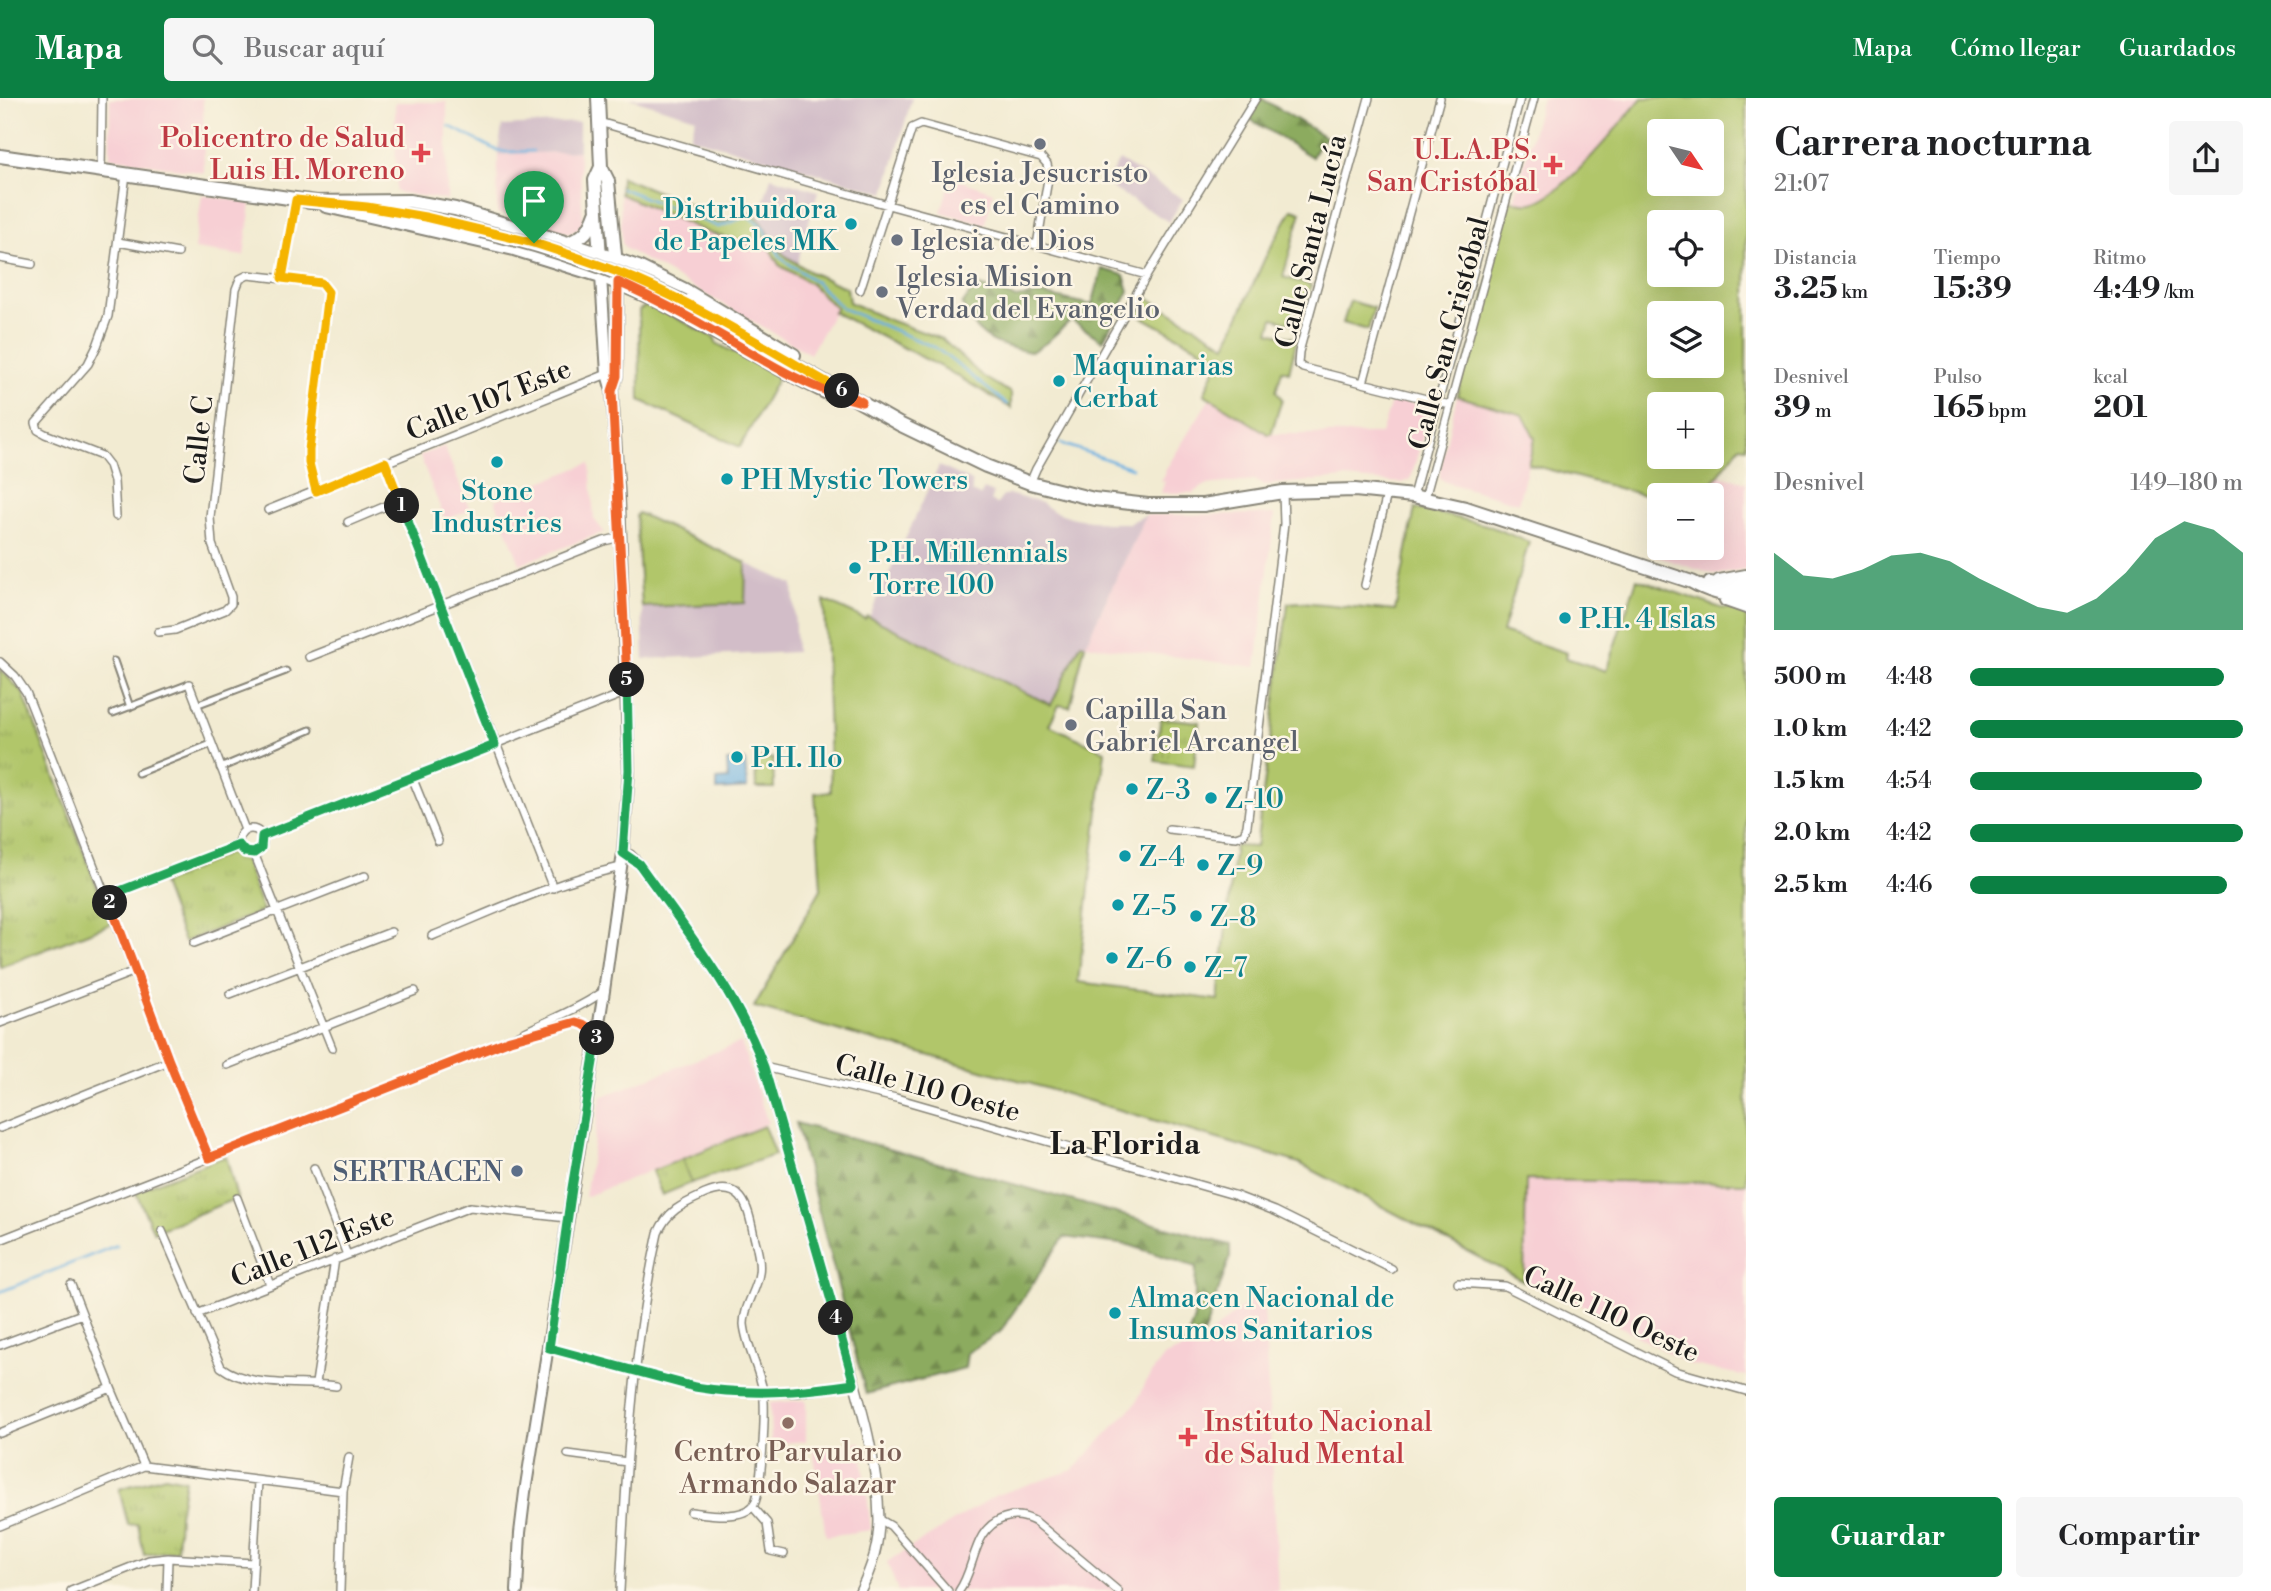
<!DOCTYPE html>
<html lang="es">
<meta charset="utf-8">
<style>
body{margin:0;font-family:"Libre Bodoni",serif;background:#f6f6f6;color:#202124;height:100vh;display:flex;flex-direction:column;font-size:26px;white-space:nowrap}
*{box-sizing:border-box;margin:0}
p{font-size:23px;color:#757577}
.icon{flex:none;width:38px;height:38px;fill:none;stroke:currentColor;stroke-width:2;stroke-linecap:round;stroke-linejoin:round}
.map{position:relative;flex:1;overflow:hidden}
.sheet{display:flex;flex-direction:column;background:#fff;width:525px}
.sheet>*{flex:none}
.needle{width:46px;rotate:125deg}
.fabs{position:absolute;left:1647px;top:21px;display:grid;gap:14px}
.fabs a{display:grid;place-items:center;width:77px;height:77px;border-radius:7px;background:#fff;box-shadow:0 7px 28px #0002;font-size:35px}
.pin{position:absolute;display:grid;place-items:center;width:60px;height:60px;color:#fff;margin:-72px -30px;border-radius:50% 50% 50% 0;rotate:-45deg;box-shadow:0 0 7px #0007}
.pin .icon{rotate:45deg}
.km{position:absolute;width:35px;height:35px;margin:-18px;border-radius:50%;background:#222;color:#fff;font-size:19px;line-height:35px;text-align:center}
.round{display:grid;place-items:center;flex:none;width:74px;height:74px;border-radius:7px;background:#f6f6f6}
.headline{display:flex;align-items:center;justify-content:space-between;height:119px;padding:0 28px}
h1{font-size:38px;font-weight:800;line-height:52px}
.figures{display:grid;grid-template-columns:repeat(3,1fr);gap:10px;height:119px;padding:7px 28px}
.figures div{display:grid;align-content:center}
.figures b{font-size:30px;font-weight:800}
.figures small{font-size:19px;font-weight:400}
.figures p{font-size:19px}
.chart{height:196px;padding:14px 28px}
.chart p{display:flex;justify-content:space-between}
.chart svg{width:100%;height:126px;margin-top:7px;fill:#0b8043;opacity:.7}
.action{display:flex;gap:14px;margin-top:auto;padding:14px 28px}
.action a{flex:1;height:80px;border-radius:7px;background:#0b8043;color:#fff;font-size:28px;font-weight:800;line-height:80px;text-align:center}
.action a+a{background:#f6f6f6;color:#202124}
ul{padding:0 28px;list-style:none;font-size:23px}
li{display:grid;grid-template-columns:112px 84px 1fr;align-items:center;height:52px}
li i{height:18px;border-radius:9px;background:#0b8043}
header{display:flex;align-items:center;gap:42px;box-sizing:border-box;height:98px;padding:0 35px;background:#0b8043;color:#fff}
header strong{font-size:33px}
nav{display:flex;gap:38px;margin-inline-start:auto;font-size:24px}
.search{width:490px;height:63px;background:#f6f6f6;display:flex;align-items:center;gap:18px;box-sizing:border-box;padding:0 24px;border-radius:7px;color:#757577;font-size:26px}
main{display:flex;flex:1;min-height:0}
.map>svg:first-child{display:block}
</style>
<header>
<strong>Mapa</strong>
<div class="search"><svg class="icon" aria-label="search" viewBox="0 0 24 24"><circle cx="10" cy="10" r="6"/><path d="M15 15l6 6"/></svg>Buscar aquí</div>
<nav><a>Mapa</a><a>Cómo llegar</a><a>Guardados</a></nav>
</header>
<main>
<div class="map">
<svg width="1746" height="1493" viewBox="0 0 1746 1493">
<defs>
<pattern id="forest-firs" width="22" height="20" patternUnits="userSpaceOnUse" patternTransform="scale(1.75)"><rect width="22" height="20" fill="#8cab5f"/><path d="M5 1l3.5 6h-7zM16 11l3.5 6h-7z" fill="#728a4e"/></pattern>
<pattern id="park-tufts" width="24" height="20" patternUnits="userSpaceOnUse" patternTransform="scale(1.75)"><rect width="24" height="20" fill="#b1c66b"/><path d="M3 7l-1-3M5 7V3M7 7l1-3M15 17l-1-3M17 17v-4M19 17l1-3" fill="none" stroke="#98aa5c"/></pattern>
</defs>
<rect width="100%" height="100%" fill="#fcf5e5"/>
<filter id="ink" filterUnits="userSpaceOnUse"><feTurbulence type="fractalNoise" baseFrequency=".0143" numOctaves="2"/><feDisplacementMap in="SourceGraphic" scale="14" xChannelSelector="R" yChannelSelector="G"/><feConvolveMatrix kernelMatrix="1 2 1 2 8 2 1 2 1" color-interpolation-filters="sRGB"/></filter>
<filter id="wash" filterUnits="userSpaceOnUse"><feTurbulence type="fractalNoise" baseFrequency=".00686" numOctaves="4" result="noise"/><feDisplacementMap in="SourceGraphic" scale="28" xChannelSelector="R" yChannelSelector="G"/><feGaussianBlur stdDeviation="1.57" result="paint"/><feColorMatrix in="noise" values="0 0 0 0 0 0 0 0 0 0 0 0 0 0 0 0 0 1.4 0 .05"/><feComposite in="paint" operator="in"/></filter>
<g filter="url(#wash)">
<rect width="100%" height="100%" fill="#f2ebd2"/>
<path fill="#f7cfd4" d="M203,0L204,75L110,59V1Z
M1542,0H1642L1609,42L1555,93L1532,105L1514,103Z
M395,4H447V102L396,94Z
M579,53L583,124L578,132L569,135L497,115L498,57Z
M951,79L993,94L985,127L941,114Z
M620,96L709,135L752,146L760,132L779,167L811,186L836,210L810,256L626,151L622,145Z
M202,97L251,105L244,158L194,151Z
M1457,298L1523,317L1535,340L1518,405L1445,384L1440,380V372Z
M1210,300L1268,336H1381L1392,301L1426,309L1429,316L1412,377L1409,382L1401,385L1345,380L1264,387L1254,382L1206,387L1193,395H1161L1165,383H1161L1166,371Z
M444,348L470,412L445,422L420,358Z
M590,365L594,421L604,434L520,466L495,402Z
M1717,376L1746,385V472L1715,477L1649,456L1659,421V450H1712V397H1703Z
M1275,416L1256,569L1085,547L1146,417Z
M741,944L768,1025L585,1099L601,999Z
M1526,1081L1746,1085V1278L1688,1266L1583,1208L1524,1183Z
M1263,1191L1278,1493H898L887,1464L996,1397L1073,1372L1136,1305L1148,1280L1165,1258L1201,1244Z
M806,1302V1343L771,1346L770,1305Z
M861,1344L871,1432L826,1438L813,1351Z"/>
<path fill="#d2bdc8" d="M629,0H912L885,95L690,39L696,20Z
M579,24V53L498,57L502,28Z
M1119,62L1183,101L1169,124L1105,86Z
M771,79L818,93L797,166L779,152L758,121Z
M939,368L972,383V394L980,398L984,391L993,395L990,403L997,406L1003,398L1008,396L1042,405L1053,413L1074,420L1105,425H1129L1146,417L1085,547L1081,545L1052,608L869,519Z
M746,465L793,487L796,554L644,561L642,509L745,505Z"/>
<path fill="#b1c66b" stroke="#667144" stroke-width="2" fill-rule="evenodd" d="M1642,0H1746V349L1740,348L1703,397H1659V401L1528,366L1535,340L1523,317L1457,298L1510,102C1516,104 1526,106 1532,105C1564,98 1620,25 1642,0ZM1659,33H1712V86H1659ZM1659,124H1712V177H1659ZM1659,215H1712V268H1659ZM1659,306H1712V359H1659Z
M621,79L688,106L720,125L750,114L754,115L783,156L810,174L847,190L849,204L884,220L942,241L982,278L1011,295V310L945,271L833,214L836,210L811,186L779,167L760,133L752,146L709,135L620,96Z
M1292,111L1301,114L1283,179L1311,187L1300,227L1273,220L1269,234L1297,241L1289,274L1282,272L1276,293L1282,301L1271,336H1268L1204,296L1219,261L1133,214L1143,197L1226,247L1265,160Z
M1350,203L1374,210L1368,232L1343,225Z
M649,206L715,240L716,245L779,278L740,349L640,302L639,212Z
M1415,410L1487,427L1529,444L1502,534L1567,555L1566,560L1606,573L1637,481L1721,510L1746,513V1085L1526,1082L1524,1183L1299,1065L1025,984L754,909L821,791L815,695L831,694L824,502L865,521L867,518L1051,607L1081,545L1085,547L1070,609L1059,607L1049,627L1105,653L1078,884L1218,902L1235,748L1256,749L1288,505L1301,504L1395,513Z
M638,415L746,465L745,505L642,509L636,418Z
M773,660L774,690H756L755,661Z
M764,1028L775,1057L691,1085L682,1061Z"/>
<path fill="url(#forest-firs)" stroke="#54643e" stroke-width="2" d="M1261,0L1327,40L1320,44L1312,59L1248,20Z
M1102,171L1124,177L1129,193L1103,243L1071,222L1046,245L1031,254C994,247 979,242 962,207L976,187L1016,200L1041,196L1092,207Z
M796,1025L1230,1147V1159L1201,1244L1185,1248L1194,1220L1196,1169L1129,1147L1064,1139L1000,1234L967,1255L965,1270L866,1296Z"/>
<path fill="url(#park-tufts)" stroke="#667144" stroke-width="2" d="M0,571L23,595L111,826L0,869Z
M1161,620L1199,624L1194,668L1155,663Z
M228,755L245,763L263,813L184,844L162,786Z
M226,1058L237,1100L154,1134L135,1093Z
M682,1061L691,1085L662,1097L652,1073Z
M165,1378L185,1382L179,1417L177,1452L144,1457L138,1426L128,1427L119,1391Z"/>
<path fill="#6bb0e1" stroke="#44667e" stroke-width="2" d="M745,662L747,690L717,692V682L728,681L727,663Z"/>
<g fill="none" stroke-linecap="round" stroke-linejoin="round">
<path stroke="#6bb0e1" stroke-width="2.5" d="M449,28L494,51L505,54L533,53
M621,90L719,129L748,118L762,128L782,161L816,184L842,210L936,250L1007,306
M1060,345L1132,370
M0,1194L117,1147"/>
</g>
</g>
<g filter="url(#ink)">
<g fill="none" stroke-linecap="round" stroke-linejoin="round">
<defs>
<path id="pedestrian" d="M114,563L130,609
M196,607L286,573
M113,615L189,586
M220,670L310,632
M138,675L211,646"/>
<path id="minor" d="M1369,0L1299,254L1298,266L1303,270L1450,307
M599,24L888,107L1147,177
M101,73L102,0
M118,144L178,155
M0,160L32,166
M283,180L296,102
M860,192L912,30L921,26L1041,59L1047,66L1049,75L1037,147
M1363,285L1440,0
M385,364L553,790
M1030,385L1036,371L1147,177L1256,0
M1413,398L1520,0
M1425,400L1534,0
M268,412L607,276
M116,418L114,383L109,367L102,358L45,336L38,332L36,325L88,266L97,248L108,218L126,76
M348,424L400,402
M1365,487L1387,396
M158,534L175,532L225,512L231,506V499L212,446L210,419L236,191L240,181L248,177L321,185L328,194L309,351V365L316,393
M309,559L604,443L621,439
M0,564L15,578L26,594C88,749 145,906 209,1060
M189,586L245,732
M412,679L438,743
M239 743a12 12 0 1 1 24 0a12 12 0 1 1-24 0Z
M1169,731L1236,739L1244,736L1247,728L1284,426L1283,394
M262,738L627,594
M254,755L332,950
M107,798L239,747
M432,838C493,813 556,783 621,769
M194,845L365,778
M230,896L391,834
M0,925L135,873
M517,940L576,924L583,926L598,936
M227,967L415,893
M764,969L896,1000L1234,1097L1275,1113L1392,1171
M0,1030L169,963
M314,1070L347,1157
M237,1100L270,1187
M162,1133L221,1269C250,1291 301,1283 336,1288
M0,1142L510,942C541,924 575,914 604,893
M1458,1185L1505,1188L1675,1273L1746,1293
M71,1187L111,1290L144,1368
M197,1216L470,1109L567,1120
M0,1247L82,1216
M549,1250L687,1287L716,1293L797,1295L854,1286
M316,1285L335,1161
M0,1335L111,1290
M568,1356L627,1364
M753,1409L767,1425L771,1453L784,1456
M879,1421L891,1428L948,1493
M0,1428L144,1368L343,1393
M71,1493L149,1462L168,1460L253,1465
M167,1493L168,1460
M252,1493L258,1383
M340,1493L343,1393L349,1359
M620,1493C626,1373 632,1252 658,1135C668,1112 683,1106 705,1096C743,1080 748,1110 754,1138C757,1150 761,1163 759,1175C757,1193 744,1207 744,1226C746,1248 759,1270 763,1293C766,1308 762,1399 753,1408C741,1422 708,1416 691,1414
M959,1493C976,1470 972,1431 1004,1420C1016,1416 1025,1418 1036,1424L1118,1493"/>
<path id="tertiary" d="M623,755L630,757L639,766C686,832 736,893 764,969C788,1053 812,1136 836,1220C854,1285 878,1354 879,1422C879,1448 872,1470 860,1493"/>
<path id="secondary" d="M612,293L617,278L618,184
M517,1493L520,1435L525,1394L604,893L623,755L629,672L619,399L612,293L607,276L601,178"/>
<path id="primary" d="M598,0L601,69L608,83L616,167
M0,58L316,104
M309,104L409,103L455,111L568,145L638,169L685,192L794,257
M326,108L514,151L601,178L656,202L782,272L833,298
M365,109L425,119L481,133
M568,145C584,139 590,132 596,115
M600,160L595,82L601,69
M684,204L899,326L986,368L1030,385L1094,401L1148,407H1203L1283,394L1355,392L1413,398L1466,410L1692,484C1709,494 1727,498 1746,500
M1719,483L1746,478
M1710,485L1735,490L1746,489
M1726,502L1746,509"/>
</defs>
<use href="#pedestrian" stroke="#878477" stroke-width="9"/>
<use href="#minor" stroke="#878477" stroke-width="10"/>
<use href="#tertiary" stroke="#878477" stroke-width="12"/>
<use href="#secondary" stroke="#878477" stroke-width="14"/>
<use href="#primary" stroke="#878477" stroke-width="16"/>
<use href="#pedestrian" stroke="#fff" stroke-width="5"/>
<use href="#minor" stroke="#fff" stroke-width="7"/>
<use href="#tertiary" stroke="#fff" stroke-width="9"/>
<use href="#secondary" stroke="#fff" stroke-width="10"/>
<use href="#primary" stroke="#fff" stroke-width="12"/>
<defs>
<path id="primary-bridge" d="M481,133C554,150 617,172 684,204"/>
</defs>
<use href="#primary-bridge" stroke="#878477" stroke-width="16" stroke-linecap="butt"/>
<use href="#primary-bridge" stroke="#fff" stroke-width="12"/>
</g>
</g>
<g fill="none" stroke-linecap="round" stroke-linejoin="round" filter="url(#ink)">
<defs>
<path id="split-1" d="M402,408L385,364L316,393L309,365V352L328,194L321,185L282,180L296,102L367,109L425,119L534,145"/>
<path id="split-2" d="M110,805L107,798L239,747L245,754L254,755L261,750L262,738L495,647L402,408"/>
<path id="split-3" d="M110,805L169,963L209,1060L510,942L576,924L583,926L598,936L597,940"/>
<path id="split-4" d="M597,940L572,1090L549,1250L695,1289C748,1298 801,1294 854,1286L836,1220"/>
<path id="split-5" d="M627,582L629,672L623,755L639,766C686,832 736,893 764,969L836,1220"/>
<path id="split-6" d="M627,582L612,293L617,278L618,184C656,201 693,221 729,242C771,267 814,293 862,304L842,293"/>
<path id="split-7" d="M534,145C568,156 602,167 635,181C707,212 774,255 842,293"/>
</defs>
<use href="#split-1" stroke="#fff" stroke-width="14"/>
<use href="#split-2" stroke="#fff" stroke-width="14"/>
<use href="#split-3" stroke="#fff" stroke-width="14"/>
<use href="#split-4" stroke="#fff" stroke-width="14"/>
<use href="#split-5" stroke="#fff" stroke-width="14"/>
<use href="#split-6" stroke="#fff" stroke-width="14"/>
<use href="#split-7" stroke="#fff" stroke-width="14"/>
<use href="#split-1" stroke="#f5b400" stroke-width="9"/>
<use href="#split-2" stroke="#22a559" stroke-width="9"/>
<use href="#split-3" stroke="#f0652b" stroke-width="9"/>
<use href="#split-4" stroke="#22a559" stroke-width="9"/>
<use href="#split-5" stroke="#22a559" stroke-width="9"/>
<use href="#split-6" stroke="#f0652b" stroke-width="9"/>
<use href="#split-7" stroke="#f5b400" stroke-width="9"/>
</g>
<g fill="#6b7280" stroke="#fcf5e5" stroke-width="2.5">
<circle cx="1040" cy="46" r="7"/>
<circle cx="897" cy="142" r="7"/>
<circle cx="882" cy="194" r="7"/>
<circle cx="1071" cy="627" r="7"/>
</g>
<g fill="#e0444e" stroke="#fcf5e5" stroke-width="2.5">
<path d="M417.5 44.5h7v7h7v7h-7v7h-7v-7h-7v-7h7z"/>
<path d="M1549.5 56.5h7v7h7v7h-7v7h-7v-7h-7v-7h7z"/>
<path d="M1184.5 1328.5h7v7h7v7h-7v7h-7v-7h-7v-7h7z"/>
</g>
<g fill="#0f9aa8" stroke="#fcf5e5" stroke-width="2.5">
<circle cx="851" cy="126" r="7"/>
<circle cx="1059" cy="283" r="7"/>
<circle cx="497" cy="364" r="7"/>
<circle cx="727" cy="381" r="7"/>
<circle cx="855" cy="470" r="7"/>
<circle cx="1565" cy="520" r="7"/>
<circle cx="737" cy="659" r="7"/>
<circle cx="1132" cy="691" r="7"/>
<circle cx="1211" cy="700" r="7"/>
<circle cx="1125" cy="758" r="7"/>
<circle cx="1203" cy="767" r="7"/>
<circle cx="1118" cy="807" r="7"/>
<circle cx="1196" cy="818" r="7"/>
<circle cx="1112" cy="860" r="7"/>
<circle cx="1190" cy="869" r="7"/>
<circle cx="1115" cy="1215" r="7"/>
</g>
<circle fill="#5c6f8a" stroke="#fcf5e5" stroke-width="2.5" cx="517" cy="1073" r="7"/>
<circle fill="#8d6e63" stroke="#fcf5e5" stroke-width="2.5" cx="788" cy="1325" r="7"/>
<g text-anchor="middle" stroke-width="5" stroke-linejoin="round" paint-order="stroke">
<g font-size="28" fill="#be3a42" stroke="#fcf5e5" text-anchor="end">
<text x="405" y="49">Policentro de Salud<tspan x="405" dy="32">Luis H. Moreno</tspan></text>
<text x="1537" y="61">U.L.A.P.S.<tspan x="1537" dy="32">San Cristóbal</tspan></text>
<text x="1204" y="1333" text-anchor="start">Instituto Nacional<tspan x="1204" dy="32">de Salud Mental</tspan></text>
</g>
<g font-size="28" fill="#5b616d" stroke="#fcf5e5" text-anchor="start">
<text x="1040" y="84" text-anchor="middle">Iglesia Jesucristo<tspan x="1040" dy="32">es el Camino</tspan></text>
<text x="911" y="152">Iglesia de Dios</text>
<text x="896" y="188">Iglesia Mision<tspan x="896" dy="32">Verdad del Evangelio</tspan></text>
<text x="1085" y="621">Capilla San<tspan x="1085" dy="32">Gabriel Arcangel</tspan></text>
</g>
<g font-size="28" fill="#0d838f" stroke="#fcf5e5" text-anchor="start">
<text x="837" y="120" text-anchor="end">Distribuidora<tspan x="837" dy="32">de Papeles MK</tspan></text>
<text x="1073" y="277">Maquinarias<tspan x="1073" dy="32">Cerbat</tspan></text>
<text x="741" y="391">PH Mystic Towers</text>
<text x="497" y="402" text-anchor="middle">Stone<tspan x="497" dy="32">Industries</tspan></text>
<text x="869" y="464">P.H. Millennials<tspan x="869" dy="32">Torre 100</tspan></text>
<text x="1579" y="530">P.H. 4 Islas</text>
<text x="751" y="669">P.H. Ilo</text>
<text x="1146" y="701">Z-3</text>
<text x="1225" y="710">Z-10</text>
<text x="1139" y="768">Z-4</text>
<text x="1217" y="777">Z-9</text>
<text x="1132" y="817">Z-5</text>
<text x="1210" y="828">Z-8</text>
<text x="1126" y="870">Z-6</text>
<text x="1204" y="879">Z-7</text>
<text x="1129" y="1209">Almacen Nacional de<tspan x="1129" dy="32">Insumos Sanitarios</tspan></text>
</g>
<g font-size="28" fill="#1c1c1c" stroke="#fcf5e5">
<text transform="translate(1310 143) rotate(-76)" y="10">Calle Santa Lucía</text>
<text transform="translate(1448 235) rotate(-75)" y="10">Calle San Cristóbal</text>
<text transform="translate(488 301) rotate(-22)" y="10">Calle 107 Este</text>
<text transform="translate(198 342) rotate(-84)" y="10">Calle C</text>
<text transform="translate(928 989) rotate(15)" y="10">Calle 110 Oeste</text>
<text transform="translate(312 1148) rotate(-22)" y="10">Calle 112 Este</text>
<text transform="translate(1612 1215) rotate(25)" y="10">Calle 110 Oeste</text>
</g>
<g font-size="28" fill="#4e5e75" stroke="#fcf5e5" text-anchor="end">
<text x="503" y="1083">SERTRACEN</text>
</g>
<g font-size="28" fill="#785e54" stroke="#fcf5e5">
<text x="788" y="1363">Centro Parvulario<tspan x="788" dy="32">Armando Salazar</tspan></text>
</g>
<g font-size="30" font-weight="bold" fill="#1c1c1c" stroke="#fcf5e5">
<text x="1125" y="1056">La Florida</text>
</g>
</g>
</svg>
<div class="fabs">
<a><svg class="needle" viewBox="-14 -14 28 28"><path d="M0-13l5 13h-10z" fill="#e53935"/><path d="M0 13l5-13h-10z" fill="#757577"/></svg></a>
<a><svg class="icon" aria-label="locate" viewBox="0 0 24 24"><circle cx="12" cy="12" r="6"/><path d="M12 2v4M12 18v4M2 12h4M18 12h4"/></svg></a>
<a><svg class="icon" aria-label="layers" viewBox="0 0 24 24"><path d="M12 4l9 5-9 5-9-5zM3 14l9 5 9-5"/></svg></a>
<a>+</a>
<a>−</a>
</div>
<div class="pin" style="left:534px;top:145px;background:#1e9e55"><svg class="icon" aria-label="arrive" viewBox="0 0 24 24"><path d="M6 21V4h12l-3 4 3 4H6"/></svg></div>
<b class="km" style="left:402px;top:408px">1</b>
<b class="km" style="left:110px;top:805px">2</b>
<b class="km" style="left:597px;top:940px">3</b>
<b class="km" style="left:836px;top:1220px">4</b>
<b class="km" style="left:627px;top:582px">5</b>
<b class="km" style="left:842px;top:293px">6</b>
</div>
<section class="sheet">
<div class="headline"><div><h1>Carrera nocturna</h1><p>21:07</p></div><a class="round"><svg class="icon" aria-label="share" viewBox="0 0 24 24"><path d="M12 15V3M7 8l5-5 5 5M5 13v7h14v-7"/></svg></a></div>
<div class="figures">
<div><p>Distancia</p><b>3.25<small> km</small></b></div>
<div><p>Tiempo</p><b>15:39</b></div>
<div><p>Ritmo</p><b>4:49<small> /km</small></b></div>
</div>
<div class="figures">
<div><p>Desnivel</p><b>39<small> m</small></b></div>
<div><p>Pulso</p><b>165<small> bpm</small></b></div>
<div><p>kcal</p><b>201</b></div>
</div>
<div class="chart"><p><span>Desnivel</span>149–180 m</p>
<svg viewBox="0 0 160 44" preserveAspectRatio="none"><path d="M0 44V17L10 25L20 26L30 23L40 18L50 17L60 20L70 26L80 31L90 36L100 38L110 33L120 24L130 12L140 6L150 9L160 17V44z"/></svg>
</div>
<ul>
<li><b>500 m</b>4:48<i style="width:93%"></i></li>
<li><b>1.0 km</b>4:42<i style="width:100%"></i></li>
<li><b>1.5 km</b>4:54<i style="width:85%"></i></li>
<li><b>2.0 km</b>4:42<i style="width:100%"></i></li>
<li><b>2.5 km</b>4:46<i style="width:94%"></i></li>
</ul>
<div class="action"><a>Guardar</a><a>Compartir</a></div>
</section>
</main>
